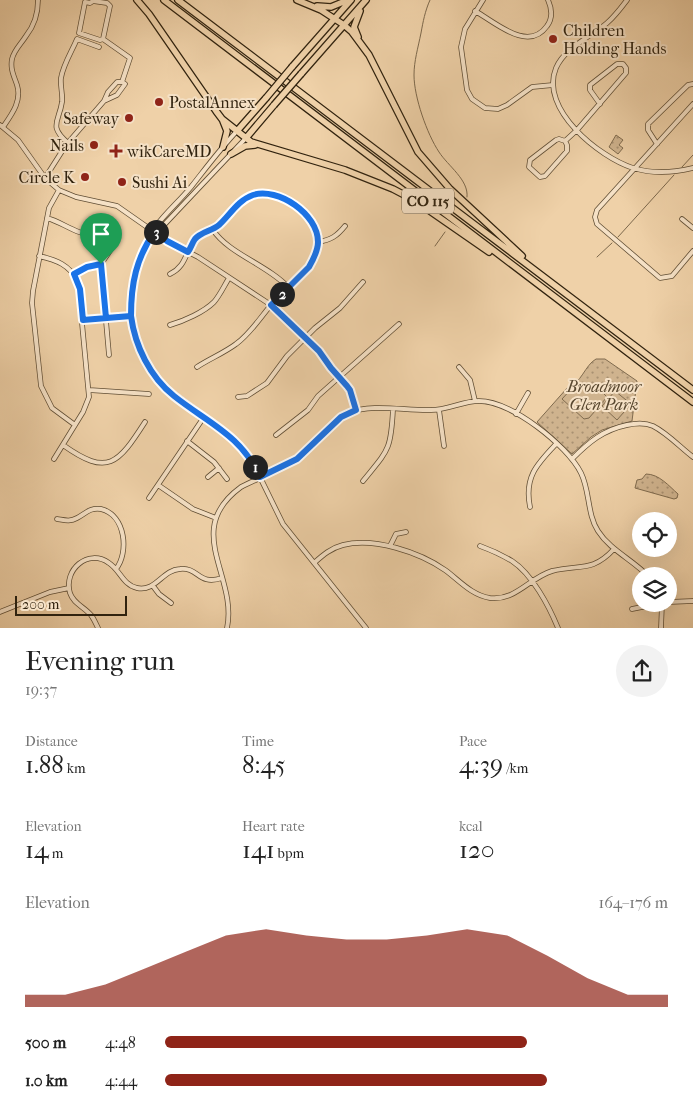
<!DOCTYPE html>
<meta charset="utf-8">
<style>
body{margin:0;font-family:"IM FELL French Canon",serif;background:#f2f2f2;color:#222;height:100vh;display:flex;flex-direction:column;font-size:19px;white-space:nowrap}
*{box-sizing:border-box;margin:0}
p{font-size:16px;color:#767676}
.icon{flex:none;width:28px;height:28px;fill:none;stroke:currentColor;stroke-width:2;stroke-linecap:round;stroke-linejoin:round}
.map{position:relative;height:628px;overflow:hidden}
.panel{display:flex;flex-direction:column;background:#fff;flex:1}
.panel>*{flex:none}
.buttons{position:absolute;left:632px;top:512px;display:grid;gap:10px}
.buttons a{display:grid;place-items:center;width:45px;height:45px;border-radius:50%;background:#fff;box-shadow:0 5px 20px #0002;font-size:25px}
.scale{position:absolute;left:15px;bottom:12px;width:112px;box-sizing:border-box;padding-left:5px;border:2px solid #31230f;border-top:0;font-size:14px;line-height:18px;white-space:nowrap;color:#31230f;-webkit-text-stroke:4px #f5e1c6;paint-order:stroke}
.pin{position:absolute;display:grid;place-items:center;width:42px;height:42px;color:#fff;margin:-51px -21px;border-radius:50% 50% 50% 0;rotate:-45deg;box-shadow:0 0 5px #0007}
.pin .icon{rotate:45deg}
.km{position:absolute;width:25px;height:25px;margin:-12px;border-radius:50%;background:#222;color:#fff;font-size:14px;line-height:25px;text-align:center}
.round{display:grid;place-items:center;flex:none;width:52px;height:52px;border-radius:26px;background:#f2f2f2}
.head{display:flex;align-items:center;justify-content:space-between;height:85px;padding:0 25px}
h1{font-size:28px;font-weight:600;line-height:38px}
.figures{display:grid;grid-template-columns:repeat(3,1fr);gap:8px;height:85px;padding:5px 25px}
.figures div{display:grid;align-content:center}
.figures b{font-size:25px;font-weight:600}
.figures small{font-size:14px;font-weight:400}
.figures p{font-size:14px}
.chart{height:140px;padding:10px 25px}
.chart p{display:flex;justify-content:space-between}
.chart svg{width:100%;height:90px;margin-top:5px;fill:#8f2418;opacity:.7}
ul{padding:0 25px;list-style:none;font-size:16px}
li{display:grid;grid-template-columns:80px 60px 1fr;align-items:center;height:38px}
li i{height:12px;border-radius:6px;background:#8f2418}
.map>svg:first-child{display:block}
</style>
<div class="map">
<svg width="693" height="628" viewBox="0 0 693 628">
<defs>
<pattern id="grass-dots" width="8" height="8" patternUnits="userSpaceOnUse" patternTransform="scale(1.25)"><rect width="8" height="8" fill="#cfb38e"/><path d="M2 2h.1M6 6h.1" fill="none" stroke="#a99172" stroke-width="1.8" stroke-linecap="round"/></pattern>
</defs>
<rect width="100%" height="100%" fill="#efd1a8"/>
<filter id="stains"><feTurbulence type="fractalNoise" baseFrequency=".004" numOctaves="4"/><feColorMatrix values="0 0 0 0 .2 0 0 0 0 .09 0 0 0 0 .02 0 0 0 .5 -.17"/></filter>
<radialGradient id="worn" r=".72"><stop offset=".6" stop-color="#630" stop-opacity="0"/><stop offset="1" stop-color="#630" stop-opacity=".3"/></radialGradient>
<path fill="url(#grass-dots)" stroke="#806b4e" d="M616,135L623,140L619,145L623,148L618,154L609,147Z
M596,359H605L637,381L632,421L602,430L591,437L572,454L537,422L568,387C581,384 585,365 596,359Z
M646,474C659,474 669,486 678,494L677,498L674,499L635,488L637,480L642,479Z"/>
<path fill="#cfb38e" stroke="#806b4e" d="M584,383L597,387L607,397L589,418L584,419L562,399L573,387Z
M615,391L631,404L617,420L602,406Z"/>
<g fill="none" stroke-linecap="round" stroke-linejoin="round">
<path stroke="#7c684c" stroke-width="1" d="M430,0C425,11 423,22 421,33C418,48 414,61 414,75C414,97 427,134 439,152C448,166 469,180 467,197
M682,167L693,155
M618,237L674,175
M435,246L445,232
M597,257L612,243"/>
<defs>
<path id="minor" d="M483,0L465,29L461,47L467,90L472,99L485,108L498,109L507,105L532,87L553,85
M627,0C621,8 615,16 607,23C591,37 565,47 556,68C539,109 599,157 633,168C653,174 673,173 693,168
M93,1L107,3L110,6L103,39L100,40L79,33L85,2L90,3Z
M475,11C495,22 528,53 547,26C553,18 552,9 548,0
M103,39L130,58L122,82
M693,104L597,210L595,217L597,224L660,278L672,276L693,251
M0,125L18,140L45,178L59,190L76,197L117,206L167,241L198,257L271,305L319,351L331,368L347,385L350,390L356,410
M3,127C12,114 22,101 17,85C14,76 10,69 12,59C14,50 21,44 26,36C34,26 38,13 38,0
M237,131C220,149 206,168 191,187C181,199 170,209 160,221C121,273 120,340 166,388L225,431L240,445L255,467L283,524L366,628
M565,141L567,145V151L545,176L540,177L529,167L530,160L556,140L559,139L565,141L577,130L626,73V68L623,64H617L590,85V90L600,104
M68,143C48,126 59,122 62,102C63,94 60,86 61,78C63,65 72,51 77,39L99,47
M657,144L648,130V124L688,85L693,84
M45,178L66,145L104,101L108,92L117,82H122L125,84L117,95L104,101
M59,190L49,208L33,291L32,303L41,386L52,408L75,425
M47,218C58,221 68,228 79,232C91,236 103,232 112,243V248L101,264L87,267L74,274
M682,219L693,228
M157,230L163,226L246,138
M213,230C229,254 268,265 289,288
M318,242C331,240 337,236 345,226
M39,256C57,260 69,265 78,281L89,397L83,412L54,459
M101,264L109,355
M170,274C187,266 185,251 196,238C201,233 210,233 216,228C228,218 236,201 252,195C268,189 285,199 298,208C306,214 313,221 316,231C326,263 289,285 271,305C260,318 250,334 236,344C224,353 209,359 197,367
M83,320L131,316
M170,325C184,321 204,312 214,302C220,295 224,286 229,278
M459,367L470,380L475,401
M89,390L149,394
M238,397L247,396L267,383L287,356L315,328L340,308L363,282
M439,410L444,446
M516,414L528,393
M276,435L308,410L318,396L399,324
M187,441L214,462L227,479
M63,445C108,477 118,464 145,422
M572,459C589,442 603,430 627,425C636,423 644,422 653,426C667,433 680,447 693,457
M208,477L219,468
M363,481C388,450 391,451 393,409
M158,485L193,509L216,518
M149,498L204,417
M530,507C524,477 537,464 556,444
M57,519C64,520 70,522 77,518C85,514 90,507 101,509C126,515 129,553 116,569
M390,546L396,534L406,532
M480,546C491,550 502,555 512,561C532,574 549,606 558,628
M314,563C323,555 331,548 343,545C374,537 419,552 445,570C459,580 471,595 490,598C516,601 529,578 552,571C579,564 592,573 614,549
M153,586L159,594L171,603
M669,602L693,601
M632,609L657,604
M0,612L50,592L69,588
M98,628C96,624 94,619 91,615C84,607 73,603 70,593C63,570 88,548 109,563C120,570 123,585 137,588C156,592 162,570 180,569C199,567 198,586 222,578
M227,628C238,576 182,530 241,487C262,476 286,469 304,454C319,441 330,421 349,413C371,403 406,411 431,410C448,410 463,401 479,401C511,401 567,445 581,473C590,491 587,514 598,531C610,550 633,560 648,576
M661,628L662,604"/>
<path id="highway" d="M137,0L149,14L216,111L222,119L251,142L345,170L393,189L414,200L489,252
M164,0L693,402
M178,0L693,390
M297,0L321,10L344,25L352,32L369,55L418,152L450,189L522,256
M317,6L331,7L348,0
M358,37L354,27L360,11
M292,67L351,0
M301,74L366,0
M237,131L266,98
M246,138L274,105
M223,147L227,131L223,121
M231,154L245,146L255,145"/>
</defs>
<use href="#minor" stroke="#604e35" stroke-width="5.5"/>
<use href="#highway" stroke="#31230f" stroke-width="8"/>
<use href="#minor" stroke="#f5e1c6" stroke-width="4"/>
<use href="#highway" stroke="#efd1a8" stroke-width="5.5"/>
<defs>
<path id="highway-bridge" d="M266,98L292,67
M274,105L301,74"/>
</defs>
<use href="#highway-bridge" stroke="#31230f" stroke-width="8" stroke-linecap="butt"/>
<use href="#highway-bridge" stroke="#efd1a8" stroke-width="5.5"/>
</g>
<g fill="none" stroke-linecap="round" stroke-linejoin="round">
<defs>
<path id="route" d="M101,264L106,318L131,316C135,346 150,377 174,396C208,423 241,435 260,477L297,459L341,417L356,410L350,390L347,386L331,368L319,351L271,305L309,267C313,260 318,250 318,242C318,214 278,187 253,195C238,200 230,215 219,225C212,231 201,232 195,239C192,243 191,248 188,252L167,241L155,231C136,258 131,284 131,316L83,320L80,289L74,274L87,267L101,264"/>
</defs>
<use href="#route" stroke="#fff" stroke-width="10"/>
<use href="#route" stroke="#1a73e8" stroke-width="6"/>
</g>
<g fill="#8f2418" stroke="#f5e1c6" stroke-width="2">
<circle cx="553" cy="39" r="5"/>
<circle cx="159" cy="102" r="5"/>
<circle cx="129" cy="118" r="5"/>
<circle cx="94" cy="145" r="5"/>
<path d="M113.5 143.5h5v5h5v5h-5v5h-5v-5h-5v-5h5z"/>
<circle cx="85" cy="177" r="5"/>
<circle cx="122" cy="182" r="5"/>
</g>
<g text-anchor="middle" stroke-width="4" stroke-linejoin="round" paint-order="stroke">
<rect fill="#f5e1c6" stroke="#6c5c46" stroke-width="1" x="402" y="188.5" width="52" height="25" rx="4"/>
<g font-size="15" font-weight="bold" fill="#31230f">
<text x="428" y="206">CO 115</text>
</g>
<g font-size="16" fill="#31230f" stroke="#f5e1c6" text-anchor="start">
<text x="563" y="36">Children<tspan x="563" dy="18">Holding Hands</tspan></text>
<text x="169" y="108">PostalAnnex</text>
<text x="119" y="124" text-anchor="end">Safeway</text>
<text x="84" y="151" text-anchor="end">Nails</text>
<text x="127" y="157">wikCareMD</text>
<text x="75" y="183" text-anchor="end">Circle K</text>
<text x="132" y="188">Sushi Ai</text>
</g>
<g font-size="16" font-style="italic" fill="#58472f" stroke="#f5e1c6">
<text x="604" y="392">Broadmoor<tspan x="604" dy="18">Glen Park</tspan></text>
</g>
</g>
<rect width="100%" height="100%" filter="url(#stains)"/>
<rect width="100%" height="100%" fill="url(#worn)"/>
</svg>
<div class="buttons">
<a><svg class="icon" aria-label="locate" viewBox="0 0 24 24"><circle cx="12" cy="12" r="6"/><path d="M12 2v4M12 18v4M2 12h4M18 12h4"/></svg></a>
<a><svg class="icon" aria-label="layers" viewBox="0 0 24 24"><path d="M12 4l9 5-9 5-9-5zM3 14l9 5 9-5"/></svg></a>
</div>
<div class="scale">200 m</div>
<div class="pin" style="left:101px;top:264px;background:#1e9e55"><svg class="icon" aria-label="arrive" viewBox="0 0 24 24"><path d="M6 21V4h12l-3 4 3 4H6"/></svg></div>
<b class="km" style="left:255px;top:467px">1</b>
<b class="km" style="left:282px;top:294px">2</b>
<b class="km" style="left:156px;top:232px">3</b>
</div>
<section class="panel">
<div class="head"><div><h1>Evening run</h1><p>19:37</p></div><a class="round"><svg class="icon" aria-label="share" viewBox="0 0 24 24"><path d="M12 15V3M7 8l5-5 5 5M5 13v7h14v-7"/></svg></a></div>
<div class="figures">
<div><p>Distance</p><b>1.88<small> km</small></b></div>
<div><p>Time</p><b>8:45</b></div>
<div><p>Pace</p><b>4:39<small> /km</small></b></div>
</div>
<div class="figures">
<div><p>Elevation</p><b>14<small> m</small></b></div>
<div><p>Heart rate</p><b>141<small> bpm</small></b></div>
<div><p>kcal</p><b>120</b></div>
</div>
<div class="chart"><p><span>Elevation</span>164–176 m</p>
<svg viewBox="0 0 160 44" preserveAspectRatio="none"><path d="M0 44V38L10 38L20 33L30 25L40 17L50 9L60 6L70 9L80 11L90 11L100 9L110 6L120 9L130 19L140 30L150 38L160 38V44z"/></svg>
</div>
<ul>
<li><b>500 m</b>4:48<i style="width:72%"></i></li>
<li><b>1.0 km</b>4:44<i style="width:76%"></i></li>
</ul>
</section>
